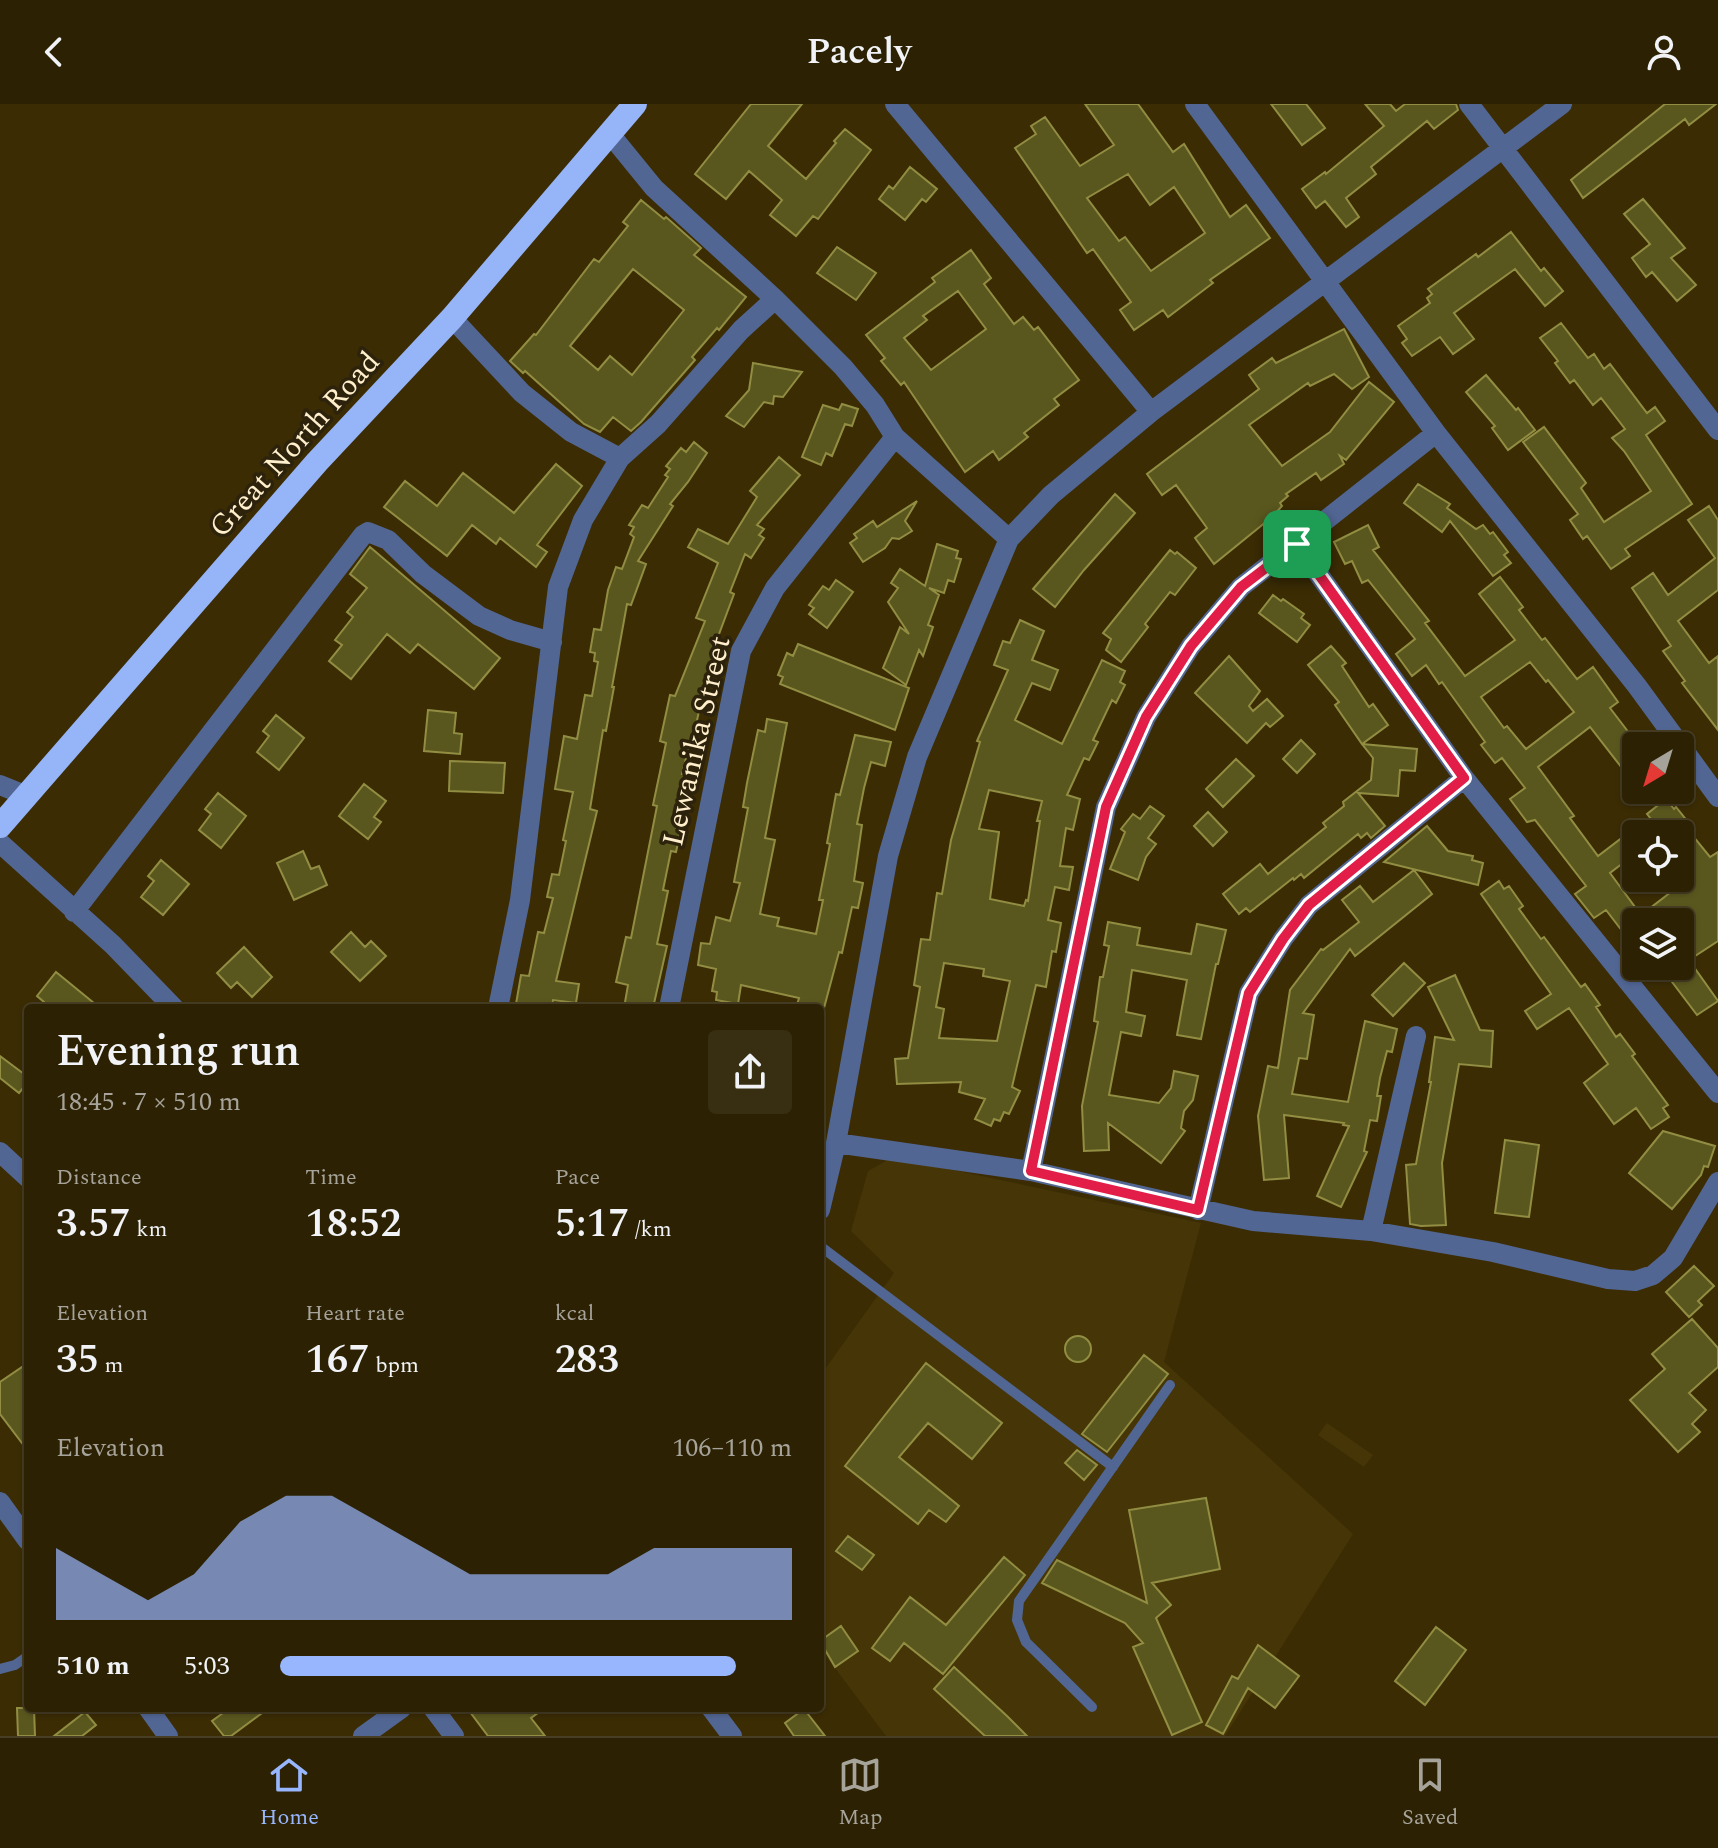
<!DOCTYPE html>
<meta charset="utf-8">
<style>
body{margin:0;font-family:Spectral,serif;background:#382e12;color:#f1f3f6;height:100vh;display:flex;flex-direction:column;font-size:30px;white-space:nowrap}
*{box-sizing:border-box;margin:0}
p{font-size:26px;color:#a6a39a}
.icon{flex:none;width:44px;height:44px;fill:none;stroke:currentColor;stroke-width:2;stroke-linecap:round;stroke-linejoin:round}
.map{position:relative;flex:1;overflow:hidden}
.details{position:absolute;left:24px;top:900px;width:800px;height:708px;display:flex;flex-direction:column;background:#2c2103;border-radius:8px;box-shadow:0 2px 6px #0004,0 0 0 2px #483e25}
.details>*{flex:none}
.needle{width:52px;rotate:218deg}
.fabs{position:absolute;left:1622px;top:628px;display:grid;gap:16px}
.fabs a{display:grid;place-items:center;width:72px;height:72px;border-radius:8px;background:#2c2103;box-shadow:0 2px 6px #0004,0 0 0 2px #483e25;font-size:40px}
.pin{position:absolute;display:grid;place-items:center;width:68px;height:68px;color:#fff;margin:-34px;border-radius:16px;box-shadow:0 4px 12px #0006}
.round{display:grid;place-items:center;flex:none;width:84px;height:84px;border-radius:8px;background:#382e12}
.summary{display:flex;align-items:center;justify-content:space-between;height:136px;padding:0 32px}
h1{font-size:44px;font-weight:600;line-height:60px}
.figures{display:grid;grid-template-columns:repeat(3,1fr);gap:12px;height:136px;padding:8px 32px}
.figures div{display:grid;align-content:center}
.figures b{font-size:40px;font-weight:600}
.figures small{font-size:22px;font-weight:400}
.figures p{font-size:22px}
.chart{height:224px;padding:16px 32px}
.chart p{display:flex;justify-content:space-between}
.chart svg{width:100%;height:144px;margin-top:8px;fill:#97b6fd;opacity:.7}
ul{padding:0 32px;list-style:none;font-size:26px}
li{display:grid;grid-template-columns:128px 96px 1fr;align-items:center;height:60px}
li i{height:20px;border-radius:10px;background:#97b6fd}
header{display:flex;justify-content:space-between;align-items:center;height:104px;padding:0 32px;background:#2c2103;font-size:36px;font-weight:600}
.tab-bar{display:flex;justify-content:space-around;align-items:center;height:112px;border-top:2px solid #483e25;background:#2c2103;font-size:22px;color:#a6a39a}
.tab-bar a{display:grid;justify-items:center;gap:4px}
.tab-bar .on{color:#97b6fd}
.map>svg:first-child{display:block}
</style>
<header><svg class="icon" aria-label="back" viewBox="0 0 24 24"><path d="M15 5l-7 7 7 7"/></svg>Pacely<svg class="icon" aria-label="person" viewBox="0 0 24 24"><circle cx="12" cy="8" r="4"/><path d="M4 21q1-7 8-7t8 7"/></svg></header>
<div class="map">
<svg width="1718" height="1632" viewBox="0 0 1718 1632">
<rect width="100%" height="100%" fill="#3b2c04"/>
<path fill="#463506" d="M893,1053L1201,1119L1164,1258L1353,1430L1225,1632H886L820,1544V1272L894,1169L851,1127L868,1067Z
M1327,1319L1373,1351L1364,1363L1318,1331Z"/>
<path fill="#5a571e" stroke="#918d42" stroke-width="2" fill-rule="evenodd" d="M751,0H802L768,42L806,75L836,39L834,37L845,25L871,46L818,115L813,112L796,132L770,111L782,96L749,67L726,95L695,70Z
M1085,0H1138L1173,48L1184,40L1230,113L1246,101L1270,134L1210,176L1213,179L1168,213L1163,206L1134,226L1120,206L1131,198L1093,145L1087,149L1015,44L1036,30L1031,22L1045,13L1080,62L1114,41ZM1128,70L1150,101L1174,83L1205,129L1151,167L1125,133L1119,137L1087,94Z
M1271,0H1306L1325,24L1302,41Z
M1365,0H1390L1396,7L1405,0H1456L1458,6L1434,25L1427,17L1371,63L1376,70L1346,94L1359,113L1346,123L1325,97L1316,104L1302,85L1325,68L1326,70L1384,22Z
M1665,0H1716L1689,21L1685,15L1583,94L1571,76Z
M910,63L937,85L926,98L922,95L905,116L879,95L889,82L893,85Z
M1643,95L1685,144L1671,154L1696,181L1677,197L1652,168L1646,173L1632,154L1650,140L1624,110Z
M641,96L664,115L666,113L701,144L694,151L746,193L719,226L717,224L692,253L695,256L641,318L631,327L613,313L600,328L584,320L525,267L523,269L510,257L534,230L536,231L594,155L599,158L628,122L623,118ZM633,165L684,206L632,271L610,252L598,266L570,242Z
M1511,128L1541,167L1544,164L1563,187L1545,202L1515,165L1454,209L1474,235L1453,250L1440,233L1412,252L1402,239L1407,235L1398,222L1430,199L1427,194L1432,190L1428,185L1476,150L1478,153Z
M837,143L876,169L856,196L817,169Z
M971,146L991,174L984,180L1014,220L1023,213L1034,226L1038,223L1079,276L1054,295L1059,301L1024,329L1028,333L999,356L993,347L965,368L904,278L901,281L881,257L885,254L866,231L935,178L932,174ZM958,187L986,225L931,266L904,234L927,216L923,212Z
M1561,219L1588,254L1594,250L1604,265L1610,260L1647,309L1655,303L1665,317L1646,331L1692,400L1625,445L1630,452L1611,465L1587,432L1583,435L1570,416L1578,410L1523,338L1544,323L1586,379L1581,384L1604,418L1651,387L1624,347L1612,334L1625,325L1601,294L1593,301L1574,276L1570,279L1555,259L1558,257L1540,234Z
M1344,225L1369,273L1352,285L1334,270L1310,282L1308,279L1249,321L1282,362L1330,328L1369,278L1394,298L1346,356L1340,352L1344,360L1321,376L1316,369L1286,390L1288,392L1280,399L1282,402L1272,413L1214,460L1195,434L1207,424L1176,381L1162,391L1147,370L1259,285L1249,271L1272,254L1276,259Z
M753,259L802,268L783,293L774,292L773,300L764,298L744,323L726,312L749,286Z
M1486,271L1516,306L1518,304L1535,326L1508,346L1492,324L1495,322L1466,288Z
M842,300L858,305L852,322L845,320L832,352L826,349L821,361L802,353L823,301L839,306Z
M694,338L707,349L688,378L670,400L673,402L638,457L646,460L631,501L627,500L612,583H614L606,627L603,626L590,705L597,707L556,877L579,880L576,899L553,896L552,904H528V902L516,900L521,871L529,872L538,828L544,829L553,794L547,793L552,770L559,771L566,737L563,736L573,688L555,685L564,632L577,635L585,591L592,592L598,558L594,557L595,549L590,548L594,525L601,526L608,486L616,463L622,465L634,433L630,430L634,423L629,421L642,401L648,404L668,373L665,371L670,365L666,362L681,344L686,348Z
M779,353L800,371L757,421L764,425L759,431L764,434L751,454L745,450L730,488L734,490L715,541L718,542L715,550L720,552L712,574L707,572L693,634H691L682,670L688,671L676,724L681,725L676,748L671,747L663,786L668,787L657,840L667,842L653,904H624L628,881L616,878L626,833L631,834L657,702L653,701L666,639L660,637L670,591L675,592L705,517L696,514L718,459L688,443L698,425L728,440L757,393L750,387Z
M556,360L582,382L537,441L547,448L536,463L500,434L496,440L472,421L447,452L384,403L405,377L437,402L463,369L514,409Z
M1418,380L1450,400L1447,404L1476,425L1483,421L1490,430L1493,428L1508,448L1504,451L1511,459L1493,472L1450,417L1442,428L1404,399Z
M1115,390L1135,409L1084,466L1055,503L1033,485Z
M917,397L905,417L912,427L899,435L892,434L885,444L863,458L850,439L857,434L854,430L873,417L877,423Z
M1709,402L1718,416V486L1678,517L1709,559L1718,552V626L1682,579L1685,577L1663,547L1671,542L1632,484L1653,469L1668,491L1715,454L1688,416Z
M1368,421L1379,443L1373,446L1429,517L1425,519L1465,572L1515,536L1479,490L1500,473L1523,503L1519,506L1542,536L1545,534L1577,575L1593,563L1618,598L1610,604L1636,638V682L1590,623L1538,663L1574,712L1570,714L1598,752L1623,733L1636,749L1610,769L1641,811L1680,781V730H1663L1647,710L1666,695L1674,705L1676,703L1692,723L1688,726L1710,753L1718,748V837L1689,856L1718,897L1697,911L1660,862H1680V818H1636V845L1606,806L1594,814L1575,790L1586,782L1535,716L1527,718L1510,695L1525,684L1502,654L1495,659L1481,641L1485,638L1442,578L1439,580L1426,561L1412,572L1396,550L1415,535L1368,476L1362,479L1352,457L1345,460L1334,438ZM1530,558L1546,578L1548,576L1574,608L1526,645L1507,622L1504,624L1481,593Z
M937,440L958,447L956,454L961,455L954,478L948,476L944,489L929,484L939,491L928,521L933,523L923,552L919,546L906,581L883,564L900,523L909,530L888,498L898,484L891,479L900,465L925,482Z
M370,443L500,554L474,585L418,540L410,549L387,530L351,575L329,557L342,541L335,536L353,513L347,508L367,484L350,470Z
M1170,446L1175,450L1177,448L1196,464L1175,491L1170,488L1145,520L1148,523L1121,558L1106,546L1111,535L1103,529Z
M836,476L853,488L827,524L809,510L814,504L809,501L823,482L829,486Z
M1273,491L1281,497L1283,495L1304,510L1301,514L1310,521L1297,538L1259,509Z
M1020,516L1044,527L1032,556L1058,566L1050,586L1032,579L1015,616L1062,640L1102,556L1125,567L1120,578L1125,581L1116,599L1112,596L1093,636L1098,638L1089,656L1084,654L1067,691L1080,695L1073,726L1066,724L1060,762L1073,763L1069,786L1055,783L1048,816L1061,819L1056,848L1052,847L1046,883L1036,881L1012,983L1020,987L1009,1010L1004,1008L1000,1017L994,1015L991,1022L975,1015L985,995L959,988L961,978L897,980L895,955L908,954L920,883L914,881L921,835L930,836L937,789L942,790L951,736L980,638L977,637L1008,566L994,561L1003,537L1010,539ZM989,686L1042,697L1037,717H1040L1028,797L1026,796L1024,802L990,795L999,728L979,725ZM944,859L984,865L983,872L1010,877L997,937L939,934L944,905L936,903Z
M798,540L909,584L895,626L780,580L783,573L778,571L787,549L793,552Z
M1331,542L1346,559L1342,562L1369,603L1373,600L1388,621L1362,640L1335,601L1339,598L1308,561Z
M1229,552L1260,587L1249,602L1253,607L1267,595L1283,612L1270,623L1266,619L1247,639L1195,589Z
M428,606L456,609L454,629L462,630L460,650L424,647Z
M276,611L304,634L279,666L257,648L269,632L263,627Z
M767,615L787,619L765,734L775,736L760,810L779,814L777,822L816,830L823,796H819L830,740L827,739L836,690L840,691L855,631L891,638L885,662L871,658L864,684L857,720L862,721L854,777L863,779L858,804L852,803L842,849L839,848L824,904H796L799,894L741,881L738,900L716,896L717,888L712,887L716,865L698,861L701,839L710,840L716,813L730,817L740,779L734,778L748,704L743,703L747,679L758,626L765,628Z
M1301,636L1315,650L1297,669L1283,655Z
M1362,640L1417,645L1415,667L1400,666L1398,692L1358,689L1385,722L1371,734L1367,729L1361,734L1358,730L1304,774L1301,770L1294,776L1293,774L1250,808L1246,804L1239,810L1223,790L1260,760L1268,770L1326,723L1323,719L1344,702L1343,698L1371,676L1373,654Z
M1236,655L1254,672L1223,703L1206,685Z
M450,657L505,659L503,689L449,687Z
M364,680L386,697L374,713L381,718L368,735L339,712Z
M218,689L246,712L221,744L199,726L211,710L205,705Z
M1150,702L1164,712L1148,734L1156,740L1146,753L1138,776L1110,765L1125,728L1121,725L1133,710L1140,715Z
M1208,708L1227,728L1213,742L1194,722Z
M1427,722L1448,747L1473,752L1472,756L1483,759L1478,781L1384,758Z
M303,747L311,765L319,762L327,781L294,796L277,759Z
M161,756L189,780L163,811L141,793L154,777L148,772Z
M1414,766L1432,790L1355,852L1350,845L1303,909L1314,911L1307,955L1299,954L1292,990L1348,998L1365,917L1397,925L1392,948L1387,947L1380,974L1377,992H1381L1377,1017L1370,1016L1364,1047L1367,1048L1341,1103L1317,1092L1349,1022L1343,1021L1344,1019L1284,1011L1289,1074L1264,1076L1258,1012L1268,962L1278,964L1290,886L1321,845L1323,846L1359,818L1342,796L1360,782L1373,798Z
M1499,777L1504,785L1509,782L1523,802L1519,805L1541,835L1544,833L1581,883L1585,880L1600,901L1596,903L1616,933L1620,930L1635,950L1632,952L1668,1001L1663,1004L1669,1013L1651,1025L1636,1004L1614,1020L1584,979L1608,960L1569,904L1537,925L1525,907L1551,890L1481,790Z
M1108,818L1140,824L1137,841L1191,850L1197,820L1226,826L1218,860H1216L1201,935L1177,931L1187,876L1132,866L1126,908L1145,912L1141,932L1121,928L1109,991L1159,999L1171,984L1174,967L1198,972L1193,996L1184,1007L1181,1024L1185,1027L1161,1059L1108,1019L1109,1046L1084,1047L1082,1002L1098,918L1094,917L1100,873H1103L1109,842L1104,841Z
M351,828L365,843L371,837L386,852L360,877L331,848Z
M244,843L272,873L252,893L237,878L231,884L217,869Z
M1404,859L1425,879L1393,912L1372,891Z
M56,868L100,904H51L37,892Z
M1455,871L1480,926L1493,927L1491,963L1459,960L1442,1059L1446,1121L1421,1122L1410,1120L1406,1061L1416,1060L1431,978H1429L1435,933L1454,936L1428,883Z
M0,952L28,973V978L19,989L0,974Z
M1663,1027L1715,1042L1708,1063L1704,1062L1701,1071L1672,1105L1629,1069Z
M1505,1036L1539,1041L1529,1113L1495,1109Z
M1694,1162L1714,1182L1698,1197L1702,1201L1689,1213L1666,1188Z
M1692,1215L1718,1244V1263L1689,1289L1706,1306L1692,1320L1700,1328L1678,1348L1630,1296L1665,1265L1652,1250Z
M1065 1245a13 13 0 1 1 26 0a13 13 0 1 1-26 0Z
M1144,1251L1168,1270L1107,1348L1082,1330Z
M28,1259V1347L0,1310V1278Z
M926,1259L1002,1319L972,1355L928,1319L899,1353L959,1402L946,1418L929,1406L918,1420L845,1362Z
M1077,1346L1097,1361L1084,1376L1065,1359Z
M1206,1394L1220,1465L1152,1479L1171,1501L1156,1514L1202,1618L1172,1631L1133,1543L1143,1539L1125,1519L1042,1479L1057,1456L1147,1499L1129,1406Z
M848,1432L874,1451L862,1466L836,1447Z
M1004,1453L1025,1471L943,1570L904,1539L890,1557L872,1544L910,1493L946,1521Z
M841,1522L858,1547L835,1563L820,1537Z
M1436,1523L1466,1546L1425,1601L1395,1577Z
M1258,1541L1299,1572L1275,1604L1248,1584L1223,1630L1206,1621L1232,1572L1238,1575Z
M954,1563L1007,1612L1027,1632H985L934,1585Z
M17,1604H34L35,1632H18Z
M230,1604H269L231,1632H224L212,1617Z
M467,1604H545L531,1614L545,1632H488Z
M804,1605L825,1632H794L785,1619Z
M85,1608L96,1621L82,1632H54Z"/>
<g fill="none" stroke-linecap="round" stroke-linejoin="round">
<path stroke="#526694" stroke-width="10" d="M820,1142L1113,1363
M0,1565L15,1561L28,1552
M1092,1603L1026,1538L1017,1516L1019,1497L1170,1281"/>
<path stroke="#526694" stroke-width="20" d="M895,0L1151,308
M1195,0L1436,329L1637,582L1718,693
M1469,0L1718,326
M610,30L654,84L775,195
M452,214L522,289L571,328L620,354
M1297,440L1464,674L1718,989
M0,681L27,692
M0,739L113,841L174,904
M74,808L363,431L368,428L388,436L423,470L479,512L510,526L552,538
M498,904L520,796L558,483L583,416L620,354L658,320L741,226L775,195L843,263L875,301L895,333L1009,435
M669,904L741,547L775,484L895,333
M836,1039L1031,1067L1253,1117L1371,1127L1416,932
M0,1048L28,1074
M1031,1067L1106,703L1146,613L1191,542L1241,483L1436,329
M820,1106L836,1039L888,752L917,653L1009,435L1051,391L1151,308L1562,0
M1198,1106L1249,889L1283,835L1309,801L1464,674
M1371,1127L1493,1148L1608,1175L1635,1177L1653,1171L1673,1154L1718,1078
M0,1398L28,1437
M148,1604L168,1632
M433,1604L454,1632
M711,1604L732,1632
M363,1632L402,1604"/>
<path stroke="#96b4f8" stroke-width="24" d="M0,722L317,358L452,214L635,0"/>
</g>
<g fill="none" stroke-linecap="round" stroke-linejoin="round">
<defs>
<path id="route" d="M1297,440L1464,674L1309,801L1283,835L1249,889L1198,1106L1031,1067L1106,703L1146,613L1191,542L1241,483Z"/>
</defs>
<use href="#route" stroke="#fff" stroke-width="16"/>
<use href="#route" stroke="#e11d48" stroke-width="10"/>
</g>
<g text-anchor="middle" stroke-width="7" stroke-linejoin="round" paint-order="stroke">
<g font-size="30" fill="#ffefcc" stroke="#2d230c">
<text transform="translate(294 340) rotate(-48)" y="10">Great North Road</text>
<text transform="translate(696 637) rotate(-77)" y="10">Lewanika Street</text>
</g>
</g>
</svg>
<div class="fabs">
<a><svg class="needle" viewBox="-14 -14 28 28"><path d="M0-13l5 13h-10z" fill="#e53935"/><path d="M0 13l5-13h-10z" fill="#a6a39a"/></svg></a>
<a><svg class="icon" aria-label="locate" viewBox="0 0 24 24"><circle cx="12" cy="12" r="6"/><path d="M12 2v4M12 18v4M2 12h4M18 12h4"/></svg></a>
<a><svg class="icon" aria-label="layers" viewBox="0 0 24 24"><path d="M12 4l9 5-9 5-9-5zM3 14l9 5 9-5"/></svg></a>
</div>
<div class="pin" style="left:1297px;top:440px;background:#1e9e55"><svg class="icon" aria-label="arrive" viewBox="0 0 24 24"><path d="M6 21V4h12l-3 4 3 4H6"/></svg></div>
<section class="details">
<div class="summary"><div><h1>Evening run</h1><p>18:45 · 7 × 510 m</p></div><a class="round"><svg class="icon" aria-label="share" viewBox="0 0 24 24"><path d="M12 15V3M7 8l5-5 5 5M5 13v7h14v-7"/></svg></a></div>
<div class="figures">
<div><p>Distance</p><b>3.57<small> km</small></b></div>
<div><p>Time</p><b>18:52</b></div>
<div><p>Pace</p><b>5:17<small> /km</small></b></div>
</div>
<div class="figures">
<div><p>Elevation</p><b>35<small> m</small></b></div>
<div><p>Heart rate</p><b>167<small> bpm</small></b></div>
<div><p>kcal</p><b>283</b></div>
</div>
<div class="chart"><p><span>Elevation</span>106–110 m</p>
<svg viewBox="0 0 160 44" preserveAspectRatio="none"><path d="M0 44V22L10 30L20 38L30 30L40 14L50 6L60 6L70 14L80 22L90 30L100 30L110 30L120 30L130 22L140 22L150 22L160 22V44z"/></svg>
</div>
<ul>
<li><b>510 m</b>5:03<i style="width:89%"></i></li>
</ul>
</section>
</div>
<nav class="tab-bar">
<a class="on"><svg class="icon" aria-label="home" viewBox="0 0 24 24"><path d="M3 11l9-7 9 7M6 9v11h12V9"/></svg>Home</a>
<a><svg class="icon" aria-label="map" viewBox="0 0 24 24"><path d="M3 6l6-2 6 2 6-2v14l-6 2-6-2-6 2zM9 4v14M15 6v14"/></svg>Map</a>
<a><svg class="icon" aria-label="saved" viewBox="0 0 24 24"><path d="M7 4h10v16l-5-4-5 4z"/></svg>Saved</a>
</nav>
